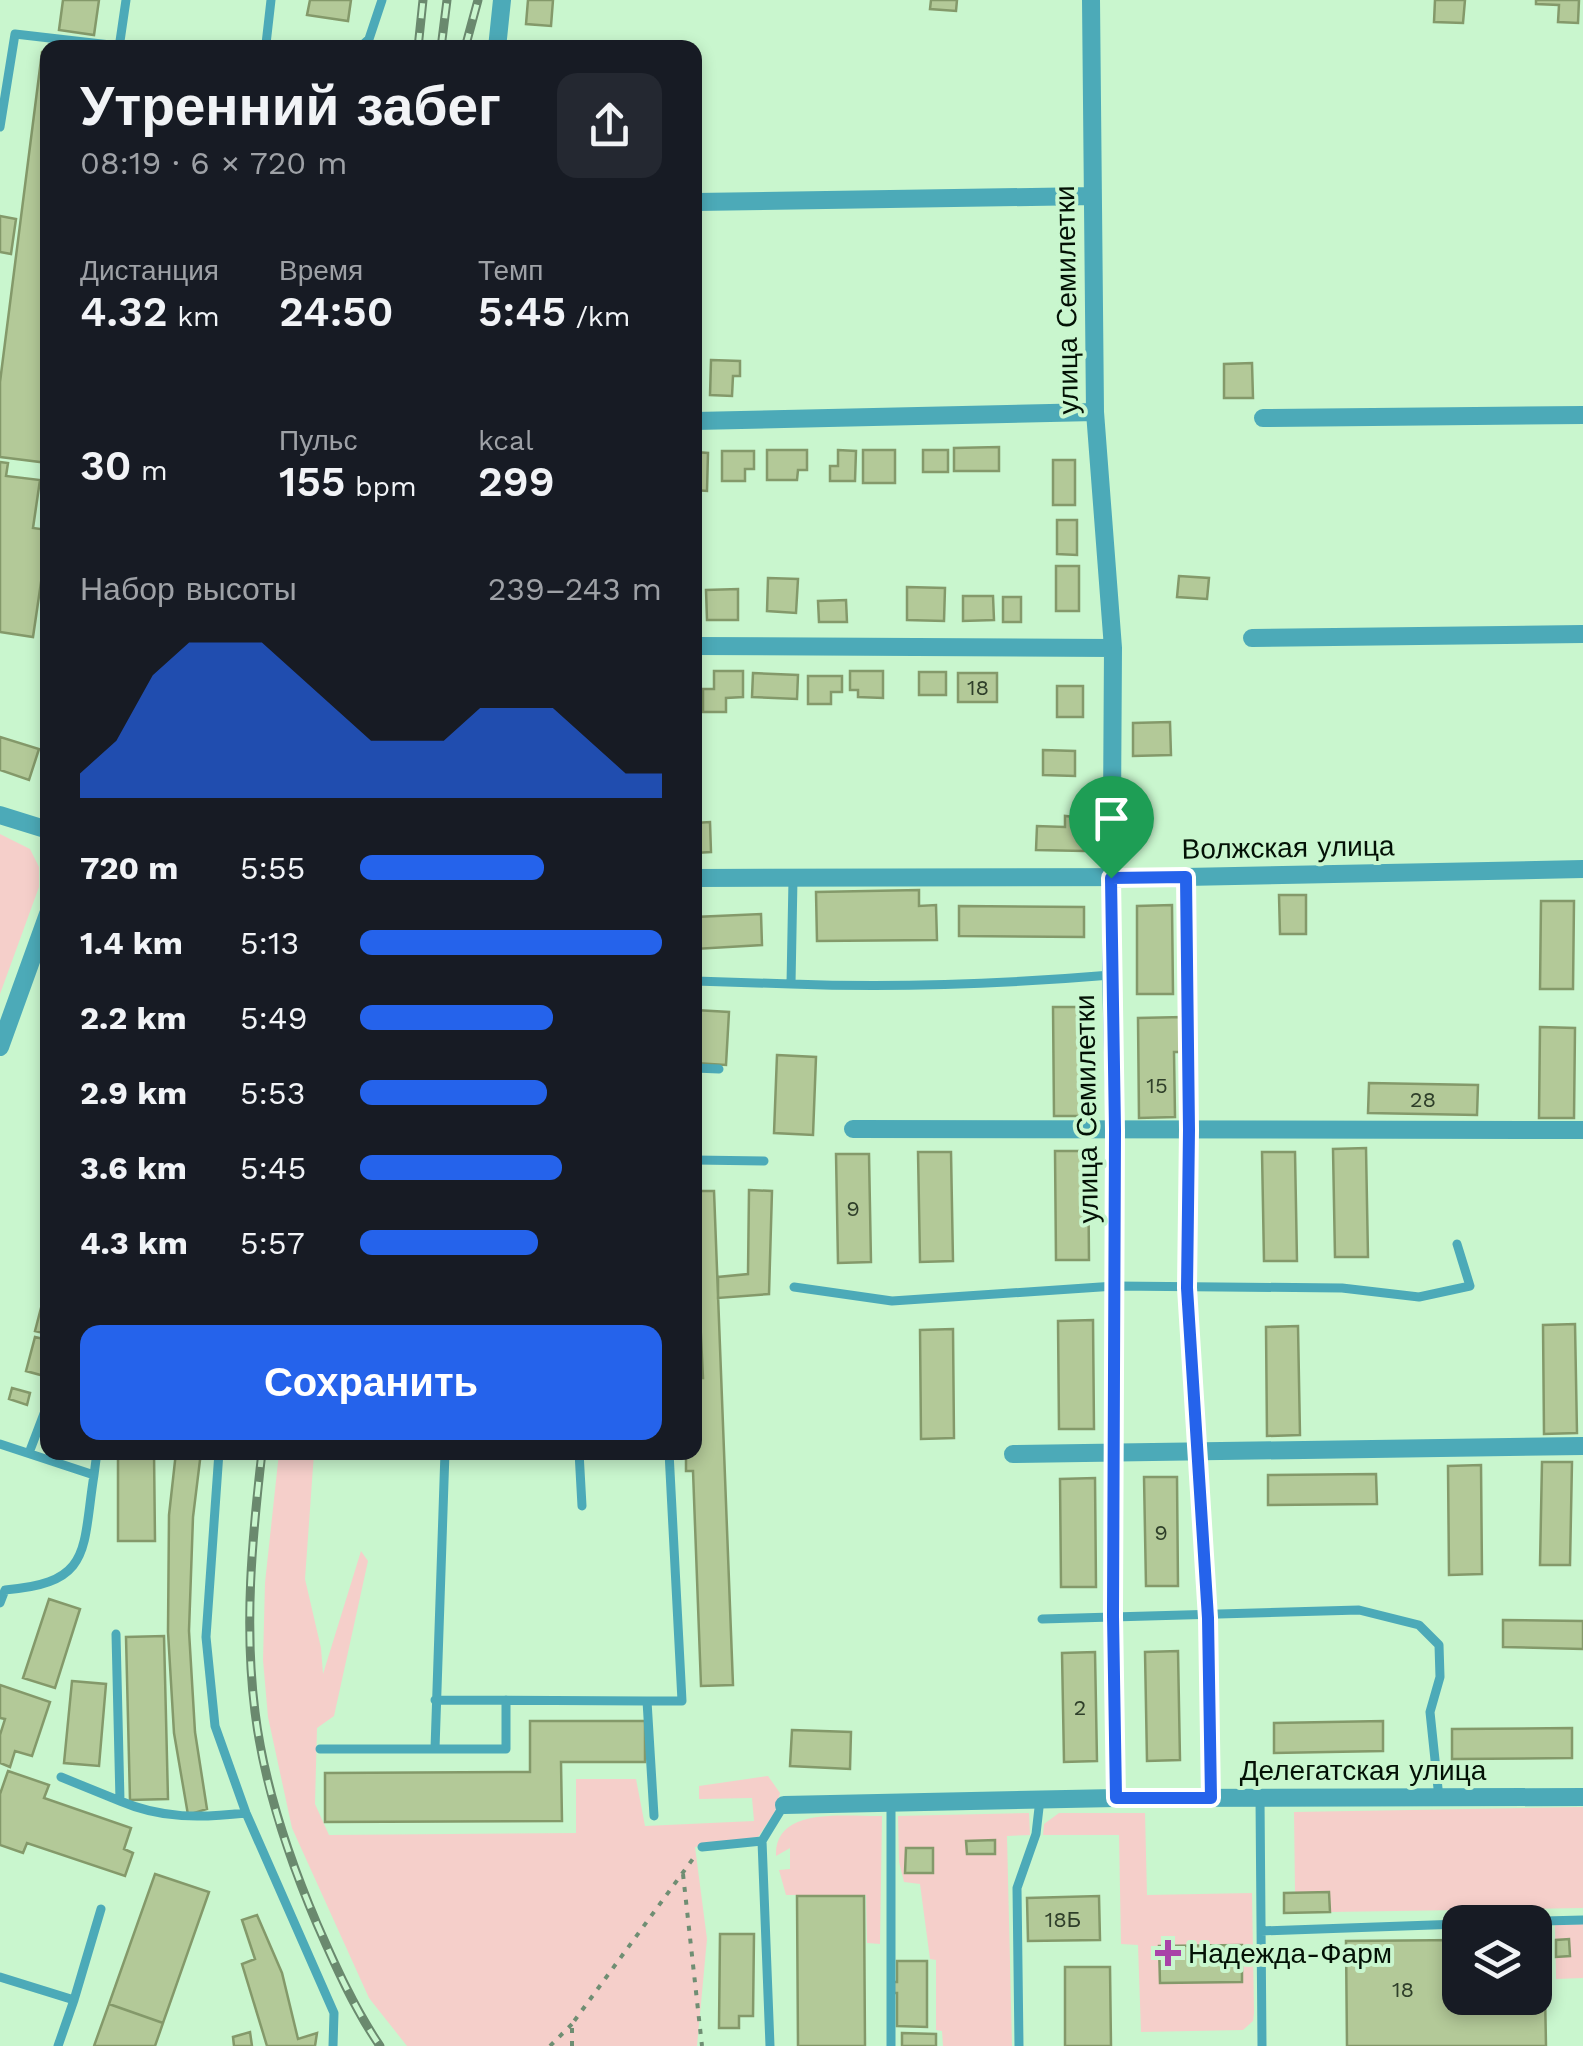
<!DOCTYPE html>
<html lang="ru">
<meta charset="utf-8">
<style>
body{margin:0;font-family:"Work Sans",sans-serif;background:#242831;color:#f1f3f6;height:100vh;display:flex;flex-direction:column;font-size:38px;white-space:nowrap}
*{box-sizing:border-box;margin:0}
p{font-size:32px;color:#9ea1a6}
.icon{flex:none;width:55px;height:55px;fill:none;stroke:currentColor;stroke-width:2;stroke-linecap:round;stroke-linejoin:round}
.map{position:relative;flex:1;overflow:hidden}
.drawer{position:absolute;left:40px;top:40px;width:662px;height:1420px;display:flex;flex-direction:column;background:#171b24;border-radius:20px;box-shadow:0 5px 15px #0003}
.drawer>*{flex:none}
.tools{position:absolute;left:1442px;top:1905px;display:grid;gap:20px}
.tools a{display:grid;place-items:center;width:110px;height:110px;border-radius:20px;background:#171b24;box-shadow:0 5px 15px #0003;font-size:50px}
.pin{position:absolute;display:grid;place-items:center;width:85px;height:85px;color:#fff;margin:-102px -42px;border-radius:50% 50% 50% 0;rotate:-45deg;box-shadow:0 0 10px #0007}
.pin .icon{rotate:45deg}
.round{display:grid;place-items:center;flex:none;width:105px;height:105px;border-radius:20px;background:#242831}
.headline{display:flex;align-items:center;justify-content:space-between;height:170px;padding:0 40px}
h1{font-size:55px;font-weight:600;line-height:75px}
.stats{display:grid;grid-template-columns:repeat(3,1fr);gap:15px;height:170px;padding:10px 40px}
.stats div{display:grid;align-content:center}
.stats b{font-size:42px;font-weight:600}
.stats small{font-size:28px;font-weight:400}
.stats p{font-size:28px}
.chart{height:280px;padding:20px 40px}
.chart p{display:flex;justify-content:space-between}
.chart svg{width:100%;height:180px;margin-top:10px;fill:#2563eb;opacity:.7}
.cta{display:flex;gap:20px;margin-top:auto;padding:20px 40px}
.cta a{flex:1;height:115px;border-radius:20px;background:#2563eb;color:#fff;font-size:40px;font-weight:600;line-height:115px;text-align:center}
ul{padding:0 40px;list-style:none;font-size:32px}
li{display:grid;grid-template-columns:160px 120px 1fr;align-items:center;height:75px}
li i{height:25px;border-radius:12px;background:#2563eb}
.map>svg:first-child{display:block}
</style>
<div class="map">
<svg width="1583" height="2046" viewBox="0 0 1583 2046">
<rect width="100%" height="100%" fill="#c9f6ce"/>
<path fill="#f5cfca" d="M0,834L30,849L39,867V887L0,994Z
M279,1453H314L305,1579L321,1648L323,1674L361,1551L368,1561L334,1716L317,1728L315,1804L329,1835L576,1833V1779H636L645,1826L754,1821L752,1798L699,1799V1786L768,1776L780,1793L775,1812L758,1837L695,1847L707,1939L697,2046H407L369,1998L292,1828L268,1717L263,1660L265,1583Z
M1583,1807V1908L1330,1912L1329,1892H1295L1294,1812Z
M1029,1813L1030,1835L1007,1836L1012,2046H943L942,2031L936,2030V1960L930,1959L920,1884L904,1882L899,1862L898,1816Z
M1059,1813H1145L1147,1895L1252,1893L1254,2013L1253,2021L1243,2030L1141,2032L1138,1945L1121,1944L1119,1835H1043L1044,1824Z
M882,1816L880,1944L867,1943L866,1895H786L779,1870L790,1869V1848L776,1856C774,1805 848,1817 882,1816Z
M1583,1924V1978L1556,1979L1555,1925Z"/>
<path fill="#b3c998" stroke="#84996a" stroke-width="2.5" d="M63,0H99L94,35L59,30Z
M310,0H351L348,21L307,15Z
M528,0H553L551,26L526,24Z
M931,0H957L956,11L930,9Z
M1435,0H1465L1463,23L1434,22Z
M1536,0H1579L1578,23L1558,22L1559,5L1536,4Z
M42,52H48V463L0,457V382Z
M0,216L16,219L11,254L0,252Z
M711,360L740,361V376H733L732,396L710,395Z
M1252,363L1253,398H1224V364Z
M999,447V471H954V448Z
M767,450H807V470H798L797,480H767Z
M838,450L856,451L855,481H830V466H838Z
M863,450H895V483H863Z
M923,450H948V472H923Z
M722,451H754V469H745V481H722Z
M695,452L708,453L707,491L695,490Z
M1053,460H1075V505H1053Z
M0,462L8,463L6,476L40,480L33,528L48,530V563L44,562L33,637L0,632Z
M1057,520H1077V555L1057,554Z
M1056,566H1079V611H1056Z
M1179,576L1209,578L1207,599L1177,597Z
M768,578L798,579L796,613L767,611Z
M907,587L945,588L944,621L907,620Z
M738,589V620H707L706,590Z
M963,596H993L994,620L963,621Z
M1003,597H1021V622H1003Z
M846,600L847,622H819L818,601Z
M714,671H743V697L726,698V712H703V689H714Z
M850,671H883V698L858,697V690H850Z
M919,672H946V695H919Z
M753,673L798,675L797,699L752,697Z
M958,673H997V702H958Z
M808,676H842V692H831V704H808Z
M1057,686H1083V717H1057Z
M1170,722L1171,755L1133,756V723Z
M0,737L39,749L29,780L0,770Z
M1043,750L1075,751V776L1043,775Z
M1075,809H1085L1084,851L1036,850L1037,826L1065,827V816L1075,817Z
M710,822L711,852L695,853V823Z
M919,890V906L936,905L937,940L817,941L816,892Z
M1279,895H1306V934H1280Z
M1541,901H1574L1573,989H1540Z
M1172,905L1173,994H1137V906Z
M959,906L1084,907V937L959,936Z
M761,914L762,945L695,949V917Z
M1053,1007H1086L1087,1116H1054Z
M695,1010L729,1012L726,1065L695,1063Z
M1183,1017L1184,1052H1174L1175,1117L1139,1118L1138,1018Z
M1540,1027L1575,1028L1574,1118H1539Z
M777,1055L816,1057L813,1135L774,1133Z
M1369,1083L1478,1085L1477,1115L1368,1113Z
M1366,1148L1368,1257H1335L1333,1149Z
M1055,1151H1088L1089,1260H1056Z
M918,1152H951L953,1261L920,1262Z
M1262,1152H1295L1297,1261H1264Z
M836,1154H869L871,1262L838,1263Z
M749,1190L772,1191L769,1294L718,1298V1277L748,1274Z
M695,1191H714L733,1685L701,1686L693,1471H686V1452H695V1378H703L699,1296H695Z
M47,1285L48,1286V1334L35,1331Z
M1093,1320L1094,1429H1059L1058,1321Z
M1575,1324L1577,1433L1544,1434L1543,1325Z
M1298,1326L1300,1435L1267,1436L1266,1327Z
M953,1329L954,1438L921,1439L920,1330Z
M35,1337L48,1340V1377L26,1371Z
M12,1388L30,1393L27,1405L9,1399Z
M118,1452H154L155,1541H118Z
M176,1452H201L193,1517L189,1631L195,1732L207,1809L188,1815L174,1733L168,1632L169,1515Z
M1542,1462H1572L1570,1565H1540Z
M1481,1465L1482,1574L1449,1575L1448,1466Z
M1376,1474L1377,1504L1268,1505V1475Z
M1144,1477H1177L1178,1586H1146Z
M1095,1478L1096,1587H1061L1060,1479Z
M49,1599L80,1609L55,1688L23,1678Z
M1503,1620L1583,1621V1649L1503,1647Z
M164,1636L168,1799L130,1800L126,1637Z
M1178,1651L1180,1760L1147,1761L1145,1652Z
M1095,1652L1097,1761L1064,1762L1062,1653Z
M72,1681L106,1684L99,1766L64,1763Z
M0,1685L50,1702L32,1756L15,1751L10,1767L0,1763V1735L5,1719L0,1718Z
M530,1721H645V1762H561L562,1821L325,1822V1773L530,1772Z
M1383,1721V1751L1274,1753V1723Z
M1572,1728V1758L1452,1759V1729Z
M792,1730L851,1732L850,1769L790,1766Z
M8,1771L49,1785L44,1798L131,1828L124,1849L133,1853L125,1876L27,1843L23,1853L0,1845V1794Z
M995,1840V1854H967L966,1841Z
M906,1848H933V1873H905Z
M155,1874L209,1892L163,2023L109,2004Z
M1329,1892L1330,1912L1284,1913V1893Z
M797,1896H864L865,2046H798Z
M1099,1896L1100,1940L1028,1941L1027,1898Z
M257,1915L282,1973L298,2039L317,2033L315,2046H267L242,1964L255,1959L242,1920Z
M720,1934H754L753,2016H739V2028H719Z
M1535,1939H1544L1546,2046H1347L1346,1941L1460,1940V1998H1535Z
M1569,1939L1570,1956L1556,1957V1940Z
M1242,1945V1982L1160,1983L1159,1946Z
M897,1961H927V2027L897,2026V1993H892V1982H897Z
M1065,1967H1110L1111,2046H1065Z
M109,2004L163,2023L155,2046H94Z
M250,2032L252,2046H234L233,2037Z
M902,2033L936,2034V2046H902Z"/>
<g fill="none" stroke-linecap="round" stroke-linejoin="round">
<path stroke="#6f8e73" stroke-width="4" stroke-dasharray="5 8" stroke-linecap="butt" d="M1186,892L1189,1112
M1187,1272L1189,1147
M1188,1302L1196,1437
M1198,1466L1207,1601
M1208,1626L1211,1781
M683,1874L702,2046
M550,2046L572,2024
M572,2046V2024L695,1856"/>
<path stroke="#4caab8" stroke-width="9" d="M119,48L126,0
M262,48L266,44L271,0
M359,48L369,39L382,0
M0,127L15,34L119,46
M44,829L48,812
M793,879L791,984C899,988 1004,984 1111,975
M695,981L791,984
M695,1068L719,1069
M695,1160L764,1161
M794,1287L892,1301L1115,1286L1342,1288L1419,1297L1470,1286L1457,1244
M0,1444L94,1475C82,1550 93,1583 5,1590L0,1603
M219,1452L206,1637L215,1726L246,1813L334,2013L333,2046
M579,1452L582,1506
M29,1453L48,1403
M94,1475L97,1452
M1042,1619L1359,1610L1419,1625L1439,1645L1440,1677L1430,1712L1439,1798
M116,1634L120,1801C162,1819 201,1818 246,1813
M435,1700L647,1701L654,1816
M647,1701H682L669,1452
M320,1749H435L445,1452
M435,1749H506V1700
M61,1777L120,1801
M1260,1798L1262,2046
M891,1802V2046
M702,1847L762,1841
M1503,1922L1583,1920
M1261,1931L1460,1924
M0,1977L74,2000L101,1909
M58,2046L74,2000
M770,2046L762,1841L784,1805
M1019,2046L1017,1888L1036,1834L1040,1799"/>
<path stroke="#4caab8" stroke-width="18" d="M1091,0L1095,412L1113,648L1111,975L1115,1129L1113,1615L1116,1798
M497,48L502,0
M695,202L1091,196
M1263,418L1583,415
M695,421L1095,412
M1252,638L1583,634
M695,646L1113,648
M0,815L48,830
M695,878L1185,877L1583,869
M0,1047L48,914
M853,1129L1583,1130
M1013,1454L1583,1446
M784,1805L1116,1798L1583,1797"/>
<defs>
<path id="rail" d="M418,48L423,0
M441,48L447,0
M465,48L478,0
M262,1452C252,1539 244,1625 255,1712C264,1785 288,1856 317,1924C335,1965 354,2008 380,2046"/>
</defs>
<use href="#rail" stroke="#6a896e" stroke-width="9"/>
<use href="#rail" stroke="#c9f6ce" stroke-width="5" stroke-dasharray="15" stroke-linecap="butt"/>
</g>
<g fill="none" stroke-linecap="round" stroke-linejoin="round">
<defs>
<path id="route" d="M1186,877L1189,1130L1187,1288L1208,1618L1211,1798H1116L1113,1616L1115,1130L1111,878Z"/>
</defs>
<use href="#route" stroke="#fff" stroke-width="20"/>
<use href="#route" stroke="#2563eb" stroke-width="12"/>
</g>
<path fill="#a943a8" stroke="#c9f6ce" stroke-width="4" d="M1163 1938h10v10h10v10h-10v10h-10v-10h-10v-10h10z"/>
<g text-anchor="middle" stroke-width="8" stroke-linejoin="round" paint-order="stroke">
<g font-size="22" fill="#2f3f2a">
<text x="978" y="695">18</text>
<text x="1157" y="1093">15</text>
<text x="1423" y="1107">28</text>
<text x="853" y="1216">9</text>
<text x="1161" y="1540">9</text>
<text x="1080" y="1715">2</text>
<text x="1063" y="1927">18Б</text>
<text x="1403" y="1997">18</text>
</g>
<g font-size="28" fill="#031105" stroke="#c9f6ce">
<text transform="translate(1066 300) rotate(-91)" y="10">улица Семилетки</text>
<text transform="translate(1288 847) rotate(-1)" y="10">Волжская улица</text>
<text transform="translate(1086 1109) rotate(-91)" y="10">улица Семилетки</text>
<text x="1363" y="1780">Делегатская улица</text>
</g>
<g font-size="28" fill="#031105" stroke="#c9f6ce" text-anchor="start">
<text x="1188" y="1963">Надежда-Фарм</text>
</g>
</g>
</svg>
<div class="tools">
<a><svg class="icon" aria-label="layers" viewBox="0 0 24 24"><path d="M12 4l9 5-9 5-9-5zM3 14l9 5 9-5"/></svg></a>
</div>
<div class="pin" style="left:1111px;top:878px;background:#1e9e55"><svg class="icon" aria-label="arrive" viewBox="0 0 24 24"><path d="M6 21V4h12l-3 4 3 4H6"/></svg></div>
<section class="drawer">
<div class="headline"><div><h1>Утренний забег</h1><p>08:19 · 6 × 720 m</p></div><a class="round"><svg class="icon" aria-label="share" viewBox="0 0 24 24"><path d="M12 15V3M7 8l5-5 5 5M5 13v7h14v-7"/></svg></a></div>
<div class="stats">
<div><p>Дистанция</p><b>4.32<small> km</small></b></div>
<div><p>Время</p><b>24:50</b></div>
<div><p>Темп</p><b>5:45<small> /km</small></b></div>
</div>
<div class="stats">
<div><b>30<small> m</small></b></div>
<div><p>Пульс</p><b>155<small> bpm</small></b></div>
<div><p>kcal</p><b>299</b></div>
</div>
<div class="chart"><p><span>Набор высоты</span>239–243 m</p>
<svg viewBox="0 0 160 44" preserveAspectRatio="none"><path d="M0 44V38L10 30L20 14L30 6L40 6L50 6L60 14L70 22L80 30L90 30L100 30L110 22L120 22L130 22L140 30L150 38L160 38V44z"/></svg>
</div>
<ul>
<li><b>720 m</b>5:55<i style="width:61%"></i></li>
<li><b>1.4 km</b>5:13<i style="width:100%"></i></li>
<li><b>2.2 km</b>5:49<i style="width:64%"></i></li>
<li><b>2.9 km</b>5:53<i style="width:62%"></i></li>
<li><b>3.6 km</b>5:45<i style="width:67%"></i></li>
<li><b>4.3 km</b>5:57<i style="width:59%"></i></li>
</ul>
<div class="cta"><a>Сохранить</a></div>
</section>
</div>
